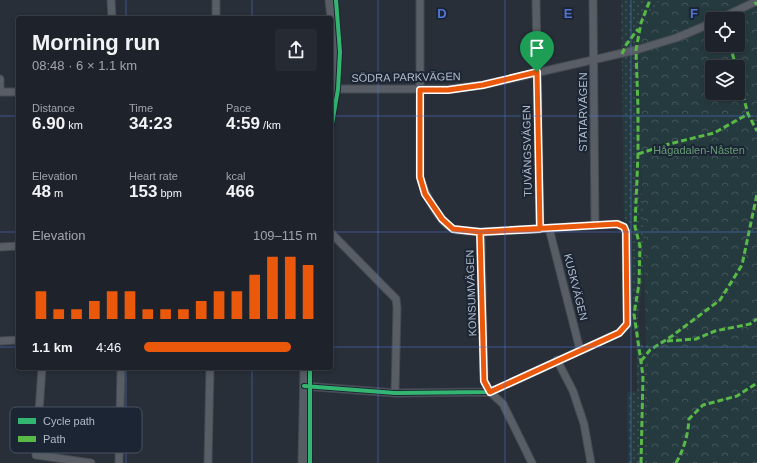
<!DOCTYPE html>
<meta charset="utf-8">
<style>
body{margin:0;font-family:Helvetica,sans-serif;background:#262b33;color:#f1f3f6;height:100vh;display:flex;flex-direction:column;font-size:15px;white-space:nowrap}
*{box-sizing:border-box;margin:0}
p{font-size:13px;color:#a1a4a9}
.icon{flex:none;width:22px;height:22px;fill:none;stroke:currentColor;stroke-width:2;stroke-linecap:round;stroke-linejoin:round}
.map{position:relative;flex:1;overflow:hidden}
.panel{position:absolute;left:16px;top:16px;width:317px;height:354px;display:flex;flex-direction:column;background:#1e232b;border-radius:4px;box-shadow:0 2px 6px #0003,0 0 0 1px #3c4047}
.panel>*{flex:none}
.buttons{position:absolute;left:705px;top:12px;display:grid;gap:8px}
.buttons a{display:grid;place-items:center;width:40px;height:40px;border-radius:4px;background:#1e232b;box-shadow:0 2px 6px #0003,0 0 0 1px #3c4047;font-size:20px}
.pin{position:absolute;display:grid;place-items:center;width:34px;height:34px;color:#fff;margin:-41px -17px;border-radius:50% 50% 50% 0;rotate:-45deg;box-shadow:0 0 4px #0007}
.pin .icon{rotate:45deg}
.round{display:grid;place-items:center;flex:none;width:42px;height:42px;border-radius:4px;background:#262b33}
.summary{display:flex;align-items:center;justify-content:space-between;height:68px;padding:0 16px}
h1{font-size:22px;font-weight:600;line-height:30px}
.stats{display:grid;grid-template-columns:repeat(3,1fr);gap:6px;height:68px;padding:4px 16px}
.stats div{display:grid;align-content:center}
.stats b{font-size:17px;font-weight:600}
.stats small{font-size:11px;font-weight:400}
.stats p{font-size:11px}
.chart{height:112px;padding:8px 16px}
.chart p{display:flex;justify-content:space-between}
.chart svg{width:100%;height:72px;margin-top:4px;stroke:#ea580c;stroke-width:6}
ul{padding:0 16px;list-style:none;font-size:13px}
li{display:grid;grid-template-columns:64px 48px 1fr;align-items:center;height:30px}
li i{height:10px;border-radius:5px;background:#ea580c}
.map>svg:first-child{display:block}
</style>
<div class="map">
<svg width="757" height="463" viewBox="0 0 757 463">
<defs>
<pattern id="grass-dots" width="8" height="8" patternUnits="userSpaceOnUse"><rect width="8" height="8" fill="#253a3f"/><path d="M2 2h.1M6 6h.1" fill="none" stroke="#425559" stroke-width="1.8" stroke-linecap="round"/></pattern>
<pattern id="park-crowns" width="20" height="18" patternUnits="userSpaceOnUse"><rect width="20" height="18" fill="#253a3f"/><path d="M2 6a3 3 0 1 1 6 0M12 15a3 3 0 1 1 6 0" fill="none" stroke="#425559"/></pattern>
</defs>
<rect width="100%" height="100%" fill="#282f39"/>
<path fill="url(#grass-dots)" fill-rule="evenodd" d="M621,0H757V84L644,150L641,168V189L648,237L638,318L641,342L648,356L757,463H628L627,392L637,391L636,332L627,324L624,227ZM712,19H738V45H712ZM712,67H738V93H712Z"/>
<path fill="url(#park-crowns)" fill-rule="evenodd" d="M660,0H757V463H649L638,29ZM712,19H738V45H712ZM712,67H738V93H712Z"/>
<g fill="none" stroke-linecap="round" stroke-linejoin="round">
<defs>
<path id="street" d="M111,0L112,18
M216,0V18
M420,0V177C424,191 438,222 453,229C458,231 474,231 481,232L484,381L490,392L503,404L532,463
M536,0L540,229
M593,0L595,225
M719,19L757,1
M0,79V92H18
M331,89H448L483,85L636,50L676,38L712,23
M549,228L580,350
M331,233L396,299L397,308L395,393
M0,247L18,246
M0,341L18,340
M557,360L573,391L584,424L591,463
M42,368L36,455L91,463
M304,386L395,393L490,392L619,333L627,324L626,232L624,227L617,224L481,232
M119,463L121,368
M208,463L210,368"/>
<path id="secondary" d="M330,0C334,35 338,70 331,104
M303,463L305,368"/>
</defs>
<use href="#street" stroke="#454a51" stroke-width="9"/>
<use href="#secondary" stroke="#454a51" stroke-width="11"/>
<use href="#street" stroke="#595e66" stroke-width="7"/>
<use href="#secondary" stroke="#585c64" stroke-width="9"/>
<path stroke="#58b947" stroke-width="3" stroke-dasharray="6 3" stroke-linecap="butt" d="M755,2L757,5
M723,17L724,19
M730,45L736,67
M622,54L626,45L638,29
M738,77L748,114L757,131
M638,154L669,144L714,133L748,114
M667,341L696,339L715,331L750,324L757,319
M641,361L650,350L672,336L720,300L742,265L757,194
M641,463L643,376L634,314L639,284L640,246L635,227L638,154V108L636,50L641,23L650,0
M676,463C684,449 688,435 689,419L703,405L737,396L757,383"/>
<defs>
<path id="cycleway" d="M331,130L338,89L340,52L336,0
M304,386L395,393L490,392L619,333L627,324L626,232L624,227L617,224L481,232
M310,463V368"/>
</defs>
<use href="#cycleway" stroke="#1b2534" stroke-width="6"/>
<use href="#cycleway" stroke="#33b770" stroke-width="4"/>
</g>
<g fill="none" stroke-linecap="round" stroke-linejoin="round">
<defs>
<path id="route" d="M537,72L540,229L480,232L484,381L490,392L619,333L627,324L626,232L624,227L617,224L480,232L453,229L442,219L425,194L420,177V90H448L483,85L537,72"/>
</defs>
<use href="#route" stroke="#fff" stroke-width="8"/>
<use href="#route" stroke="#ea580c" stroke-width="5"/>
</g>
<path fill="none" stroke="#5174d3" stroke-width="1" stroke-opacity="0.55" d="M126,0V18M252,0V18M378,0V463M505,0V463M631,0V463M0,116H18M331,116H757M0,232H18M331,232H757M0,347H18M331,347H757M126,368V463M252,368V463"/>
<g text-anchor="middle" stroke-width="4" stroke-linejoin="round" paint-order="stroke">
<g font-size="11" fill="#b2bbca" stroke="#1b2534">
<text transform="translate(406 77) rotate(-1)" y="4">SÖDRA PARKVÄGEN</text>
<text transform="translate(583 112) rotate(-90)" y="4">STATARVÄGEN</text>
<text transform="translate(527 151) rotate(-91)" y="4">TUVÄNGSVÄGEN</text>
<text transform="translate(576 287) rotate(76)" y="4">KUSKVÄGEN</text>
<text transform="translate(471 293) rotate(-92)" y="4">KONSUMVÄGEN</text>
</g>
<g font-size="11" fill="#679d75" stroke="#1b2534">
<text x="699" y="154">Hågadalen-Nåsten</text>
</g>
</g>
<rect x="10" y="407" width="132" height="46" rx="6" fill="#1b2534" stroke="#485261" stroke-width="1"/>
<rect x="18" y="418" width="18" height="6" fill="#33b770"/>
<rect x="18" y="436" width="18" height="6" fill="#58b947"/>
<g font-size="11" fill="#b2bbca">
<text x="43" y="425">Cycle path</text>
<text x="43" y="443">Path</text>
</g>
<g font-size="13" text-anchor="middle" font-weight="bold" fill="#5174d3" stroke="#1b2534" stroke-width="4" stroke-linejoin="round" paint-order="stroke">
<text x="442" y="18">D</text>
<text x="568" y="18">E</text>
<text x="694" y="18">F</text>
</g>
</svg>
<div class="buttons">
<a><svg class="icon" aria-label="locate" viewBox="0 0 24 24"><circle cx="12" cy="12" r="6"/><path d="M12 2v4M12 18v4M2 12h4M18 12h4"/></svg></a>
<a><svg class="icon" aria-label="layers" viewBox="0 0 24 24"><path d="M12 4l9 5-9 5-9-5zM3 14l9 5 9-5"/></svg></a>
</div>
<div class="pin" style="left:537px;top:72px;background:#1e9e55"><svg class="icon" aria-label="arrive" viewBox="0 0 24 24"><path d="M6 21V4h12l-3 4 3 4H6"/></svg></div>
<section class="panel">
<div class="summary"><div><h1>Morning run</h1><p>08:48 · 6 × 1.1 km</p></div><a class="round"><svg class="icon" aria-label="share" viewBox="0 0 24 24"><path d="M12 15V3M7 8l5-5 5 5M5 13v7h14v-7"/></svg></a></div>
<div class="stats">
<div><p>Distance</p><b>6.90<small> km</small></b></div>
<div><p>Time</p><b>34:23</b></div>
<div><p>Pace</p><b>4:59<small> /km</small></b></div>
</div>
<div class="stats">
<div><p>Elevation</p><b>48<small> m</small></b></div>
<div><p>Heart rate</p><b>153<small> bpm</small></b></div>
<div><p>kcal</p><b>466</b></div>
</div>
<div class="chart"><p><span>Elevation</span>109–115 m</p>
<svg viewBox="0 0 160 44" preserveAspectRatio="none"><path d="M5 44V27M15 44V38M25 44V38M35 44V33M45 44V27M55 44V27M65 44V38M75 44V38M85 44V38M95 44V33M105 44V27M115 44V27M125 44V17M135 44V6M145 44V6M155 44V11"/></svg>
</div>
<ul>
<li><b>1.1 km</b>4:46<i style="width:85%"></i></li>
</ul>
</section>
</div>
